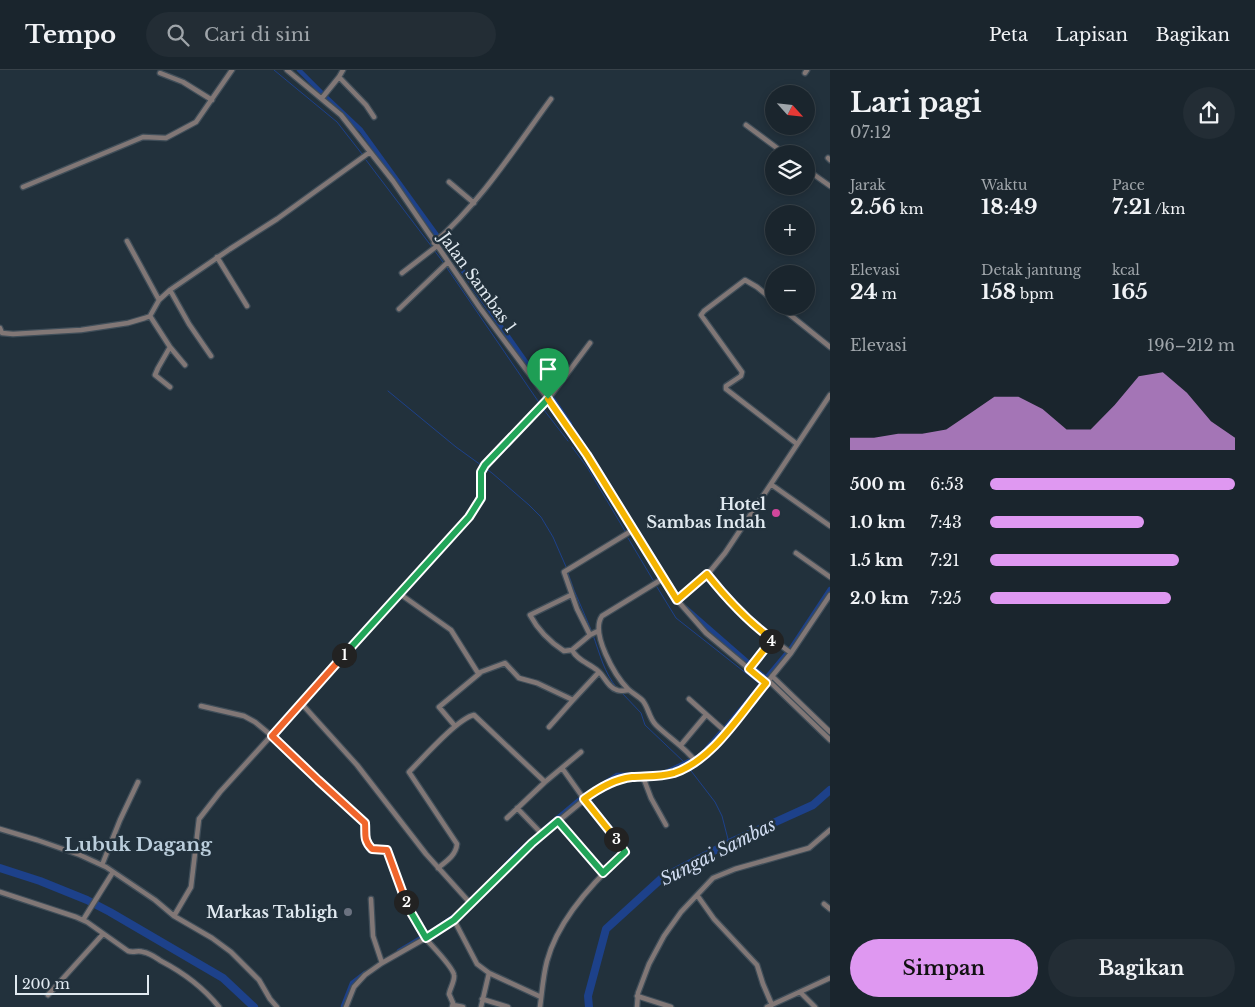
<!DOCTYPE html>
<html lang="id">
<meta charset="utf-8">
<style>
body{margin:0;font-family:"Libre Baskerville",serif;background:#232d35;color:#f1f3f6;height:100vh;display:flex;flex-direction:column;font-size:19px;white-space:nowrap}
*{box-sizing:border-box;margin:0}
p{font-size:16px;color:#9fa5aa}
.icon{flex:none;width:28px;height:28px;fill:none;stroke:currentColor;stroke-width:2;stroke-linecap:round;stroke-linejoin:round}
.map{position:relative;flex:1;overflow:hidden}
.drawer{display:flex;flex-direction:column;background:#1a252d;width:425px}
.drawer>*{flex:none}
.needle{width:32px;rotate:117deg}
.fabs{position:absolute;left:765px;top:15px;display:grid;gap:10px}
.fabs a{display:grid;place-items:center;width:50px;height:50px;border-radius:50%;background:#1a252d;box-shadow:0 2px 8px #0003,0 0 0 1px #384249;font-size:25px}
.scale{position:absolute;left:15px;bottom:12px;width:134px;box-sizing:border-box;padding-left:5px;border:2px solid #e0e9f0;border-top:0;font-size:14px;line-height:18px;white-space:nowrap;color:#e0e9f0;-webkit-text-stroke:4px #22313c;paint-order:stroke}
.pin{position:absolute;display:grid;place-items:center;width:42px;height:42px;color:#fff;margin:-51px -21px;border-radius:50% 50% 50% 0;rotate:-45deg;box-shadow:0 0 5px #0007}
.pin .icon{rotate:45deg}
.km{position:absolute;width:25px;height:25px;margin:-12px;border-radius:50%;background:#222;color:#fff;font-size:14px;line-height:25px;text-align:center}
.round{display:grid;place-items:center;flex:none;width:52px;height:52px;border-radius:26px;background:#232d35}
.overview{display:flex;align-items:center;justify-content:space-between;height:85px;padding:0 20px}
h1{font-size:28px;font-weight:700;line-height:38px}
.stats{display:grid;grid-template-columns:repeat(3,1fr);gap:8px;height:85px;padding:5px 20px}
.stats div{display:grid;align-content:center}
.stats b{font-size:21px;font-weight:700}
.stats small{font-size:14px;font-weight:400}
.stats p{font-size:14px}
.chart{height:140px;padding:10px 20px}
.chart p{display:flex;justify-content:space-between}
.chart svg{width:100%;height:90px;margin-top:5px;fill:#df98f1;opacity:.7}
.cta{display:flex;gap:10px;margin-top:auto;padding:10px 20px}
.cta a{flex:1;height:58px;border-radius:30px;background:#df98f1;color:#111;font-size:20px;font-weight:700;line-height:58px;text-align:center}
.cta a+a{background:#232d35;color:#f1f3f6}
ul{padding:0 20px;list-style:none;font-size:16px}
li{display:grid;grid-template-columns:80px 60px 1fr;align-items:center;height:38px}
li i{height:12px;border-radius:6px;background:#df98f1}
header{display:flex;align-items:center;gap:30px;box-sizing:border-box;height:70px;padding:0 25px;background:#1a252d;border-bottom:1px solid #384249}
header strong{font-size:24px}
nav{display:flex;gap:28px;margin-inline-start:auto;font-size:18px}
.search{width:350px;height:45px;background:#232d35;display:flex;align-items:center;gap:12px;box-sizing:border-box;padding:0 18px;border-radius:28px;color:#9fa5aa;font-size:19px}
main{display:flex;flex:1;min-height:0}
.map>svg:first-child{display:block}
</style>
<header>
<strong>Tempo</strong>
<div class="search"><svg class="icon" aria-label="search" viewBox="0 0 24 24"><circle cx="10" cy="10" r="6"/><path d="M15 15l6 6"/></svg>Cari di sini</div>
<nav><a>Peta</a><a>Lapisan</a><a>Bagikan</a></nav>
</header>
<main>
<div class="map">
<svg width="830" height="937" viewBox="0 0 830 937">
<rect width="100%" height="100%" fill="#22313c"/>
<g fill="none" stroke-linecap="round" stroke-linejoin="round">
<path stroke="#1d418a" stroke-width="1" d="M274,0L337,52L362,84
M366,90L432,177
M434,180L443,192
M447,198L540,334
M388,321L456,377L492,403L529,435L541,447L553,467L567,499
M544,340L568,371
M572,377L587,397L625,461
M628,468L653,510
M568,503L574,520L592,562
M657,517L676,548L761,615
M593,565C600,584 604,603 617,618
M622,623L641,643L645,655L685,693L715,732L722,746L729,773"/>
<path stroke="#1d418a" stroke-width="4.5" d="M299,0L322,23
M327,28L361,60L437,165
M441,171L470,211
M474,218L548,323
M553,329L570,354
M574,361L587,382
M686,538L749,593
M791,578L830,519
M754,598L766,608L786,584
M726,657L761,615
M697,687L701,685L721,662
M666,702L691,690
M586,725L617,705L651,704
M543,760L580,729
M494,808L516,784L538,765
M428,864L460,842
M399,881L421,868
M343,936L352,913L365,903"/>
<path stroke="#1d418a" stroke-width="8" d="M0,798L40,811L87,830L110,842L223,908L254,937
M589,937L588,926L606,859L662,808L729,773L813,735L830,720"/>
<defs>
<path id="minor" d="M287,0L341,45L393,111L480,238L548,329L587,385L677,530L706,563L766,613
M160,3L183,12L212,30
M805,3L807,0
M339,7L366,35L374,47
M322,28L339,7L343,0
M746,55L785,84
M828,88L830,90
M806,99L830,116
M449,112L474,133
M23,117L143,67L166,68L196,52L232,0
M127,171L159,230
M434,173C481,132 515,78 551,29
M217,187L247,236
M402,203L437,176
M170,220L189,254L211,286
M774,231L757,217L745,210L704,241L701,245L742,302L741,306L726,316V319L797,374
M779,236L830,277
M399,239L448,192
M150,246L170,277L185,295
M0,258L2,263L13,264L81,260L128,253L145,248L150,246L159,230L170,220L230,179L277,149L370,82
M170,317L155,305L158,298L170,277
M772,415L830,456
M796,483L830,507
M707,505L723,525L748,551L791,583
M664,508L602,546C590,563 615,606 628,619C633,624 639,626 643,631C649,639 649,648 656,655C669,668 685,677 696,692
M400,524L451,560L478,603L505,593L519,608L537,613L573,630L599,602
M571,525L530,545C538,560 550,572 564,581L572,580
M677,530L707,505L725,483L830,325
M598,561L590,565L572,580C577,590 588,593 597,600C604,605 608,618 617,620C620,622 625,620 629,620
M590,565L577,539L564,502L633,460
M749,599L772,569
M772,606L830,662
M768,610L830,670
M689,629L726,662
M301,633L357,695L426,784L471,834
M201,636L244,646L255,652L272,666L318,710L365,753V765L371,778L387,780C401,809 405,843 426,869C432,876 453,897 454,905C455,911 450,918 449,924L453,933L452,937
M455,656L439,637L480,603
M549,657L573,630
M681,675L706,645
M643,707L651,728L666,755
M517,738L542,764
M507,748L545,712L581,682
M558,751L603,803
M0,759L37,770L80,785L106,797L155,830L174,846L212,868L231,882L259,910L270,929L277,937
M102,795L120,750L138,712
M438,798C447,791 456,785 457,774L409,702C422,689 458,648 474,645L545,712
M0,822L76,847L87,852L128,881C134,883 138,880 143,882C150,883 155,887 161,891C184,903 203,917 219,937
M697,825L714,849L757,895L763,914L772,935
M371,829L373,866L382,893
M824,834L830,839
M174,846L191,817L199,749L220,722L400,524L469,447L481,428V402L485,395L543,336L590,273
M83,850L113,802
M454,850L477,894L489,903L541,927
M800,922L815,937
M48,925L103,864
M637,926L671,937
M482,929L508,937
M453,935L463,937
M346,937L354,917L365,905L382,893L426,868L454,850L532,773L596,720L611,712L622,709L672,703L698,691L725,664L791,583L830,525
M481,937L489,903
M540,937C542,922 543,906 547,891C558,850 593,812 624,784L625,781L584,729L562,698
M637,937L638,923L649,894L664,866L681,842L713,808L735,799L809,778L830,760
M767,937L830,908"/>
</defs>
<use href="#minor" stroke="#404e59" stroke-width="7"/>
<use href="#minor" stroke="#817776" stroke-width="4.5"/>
</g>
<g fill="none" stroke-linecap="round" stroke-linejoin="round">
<defs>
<path id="split-1" d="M344,585L469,447L481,428V402L485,395L548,329"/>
<path id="split-2" d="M344,585L272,666L318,710L365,753C366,764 363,770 372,779L387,780L406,832"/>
<path id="split-3" d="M406,832L412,844L426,868L454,850L532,773L558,751L603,803L625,782L616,769"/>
<path id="split-4" d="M616,769L584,729C599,718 614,709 632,707C646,706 660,707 674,703C713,690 740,644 766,613L749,599L771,571"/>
<path id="split-5" d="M548,329L587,385L677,530L707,504C727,529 747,551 772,569L771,571"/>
</defs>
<use href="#split-1" stroke="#fff" stroke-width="10"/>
<use href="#split-2" stroke="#fff" stroke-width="10"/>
<use href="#split-3" stroke="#fff" stroke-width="10"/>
<use href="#split-4" stroke="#fff" stroke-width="10"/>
<use href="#split-5" stroke="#fff" stroke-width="10"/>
<use href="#split-1" stroke="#22a559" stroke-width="6"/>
<use href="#split-2" stroke="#f0652b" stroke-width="6"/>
<use href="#split-3" stroke="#22a559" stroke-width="6"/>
<use href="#split-4" stroke="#f5b400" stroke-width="6"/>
<use href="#split-5" stroke="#f5b400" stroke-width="6"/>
</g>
<circle fill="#d1479c" stroke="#22313c" stroke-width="2" cx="776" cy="443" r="5"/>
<circle fill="#6b7280" stroke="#22313c" stroke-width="2" cx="348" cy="842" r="5"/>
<g text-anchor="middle" stroke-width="5" stroke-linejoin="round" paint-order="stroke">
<g font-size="16" fill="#e0e9f0" stroke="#22313c">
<text transform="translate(478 212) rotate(54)" y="6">Jalan Sambas 1</text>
</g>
<g font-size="16" font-weight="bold" fill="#e0e9f0" stroke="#22313c" text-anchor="end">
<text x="766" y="440">Hotel<tspan x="766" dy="18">Sambas Indah</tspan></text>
<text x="338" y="848">Markas Tabligh</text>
</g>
<g font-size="18" font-style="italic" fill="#d0dcf1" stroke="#22313c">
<text transform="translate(718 782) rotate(-27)" y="6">Sungai Sambas</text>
</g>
<g font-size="19" font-weight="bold" fill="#bbcedc" stroke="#22313c">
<text x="138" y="781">Lubuk Dagang</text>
</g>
</g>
</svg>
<div class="fabs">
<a><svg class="needle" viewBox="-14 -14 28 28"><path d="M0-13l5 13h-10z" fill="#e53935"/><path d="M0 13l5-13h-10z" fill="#9fa5aa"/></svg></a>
<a><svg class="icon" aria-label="layers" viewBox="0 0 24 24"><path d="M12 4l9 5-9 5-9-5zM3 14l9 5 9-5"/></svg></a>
<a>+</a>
<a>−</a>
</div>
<div class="scale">200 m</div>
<div class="pin" style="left:548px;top:329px;background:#1e9e55"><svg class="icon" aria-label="arrive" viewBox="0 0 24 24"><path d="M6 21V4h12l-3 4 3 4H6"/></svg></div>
<b class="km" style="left:344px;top:585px">1</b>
<b class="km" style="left:406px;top:832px">2</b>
<b class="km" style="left:616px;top:769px">3</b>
<b class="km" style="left:771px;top:571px">4</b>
</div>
<section class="drawer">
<div class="overview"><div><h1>Lari pagi</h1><p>07:12</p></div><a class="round"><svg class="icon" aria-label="share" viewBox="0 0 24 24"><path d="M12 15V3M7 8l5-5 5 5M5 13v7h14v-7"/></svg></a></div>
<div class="stats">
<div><p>Jarak</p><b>2.56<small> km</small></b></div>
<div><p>Waktu</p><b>18:49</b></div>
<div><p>Pace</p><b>7:21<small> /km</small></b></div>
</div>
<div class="stats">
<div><p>Elevasi</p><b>24<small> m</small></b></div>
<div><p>Detak jantung</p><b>158<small> bpm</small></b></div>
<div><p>kcal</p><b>165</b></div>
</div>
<div class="chart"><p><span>Elevasi</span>196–212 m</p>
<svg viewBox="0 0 160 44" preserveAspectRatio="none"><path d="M0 44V38L10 38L20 36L30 36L40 34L50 26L60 18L70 18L80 24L90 34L100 34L110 22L120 8L130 6L140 16L150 30L160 38V44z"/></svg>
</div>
<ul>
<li><b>500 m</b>6:53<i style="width:100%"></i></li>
<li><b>1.0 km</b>7:43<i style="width:63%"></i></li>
<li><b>1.5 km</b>7:21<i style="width:77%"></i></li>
<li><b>2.0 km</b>7:25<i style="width:74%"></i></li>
</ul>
<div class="cta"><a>Simpan</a><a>Bagikan</a></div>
</section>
</main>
